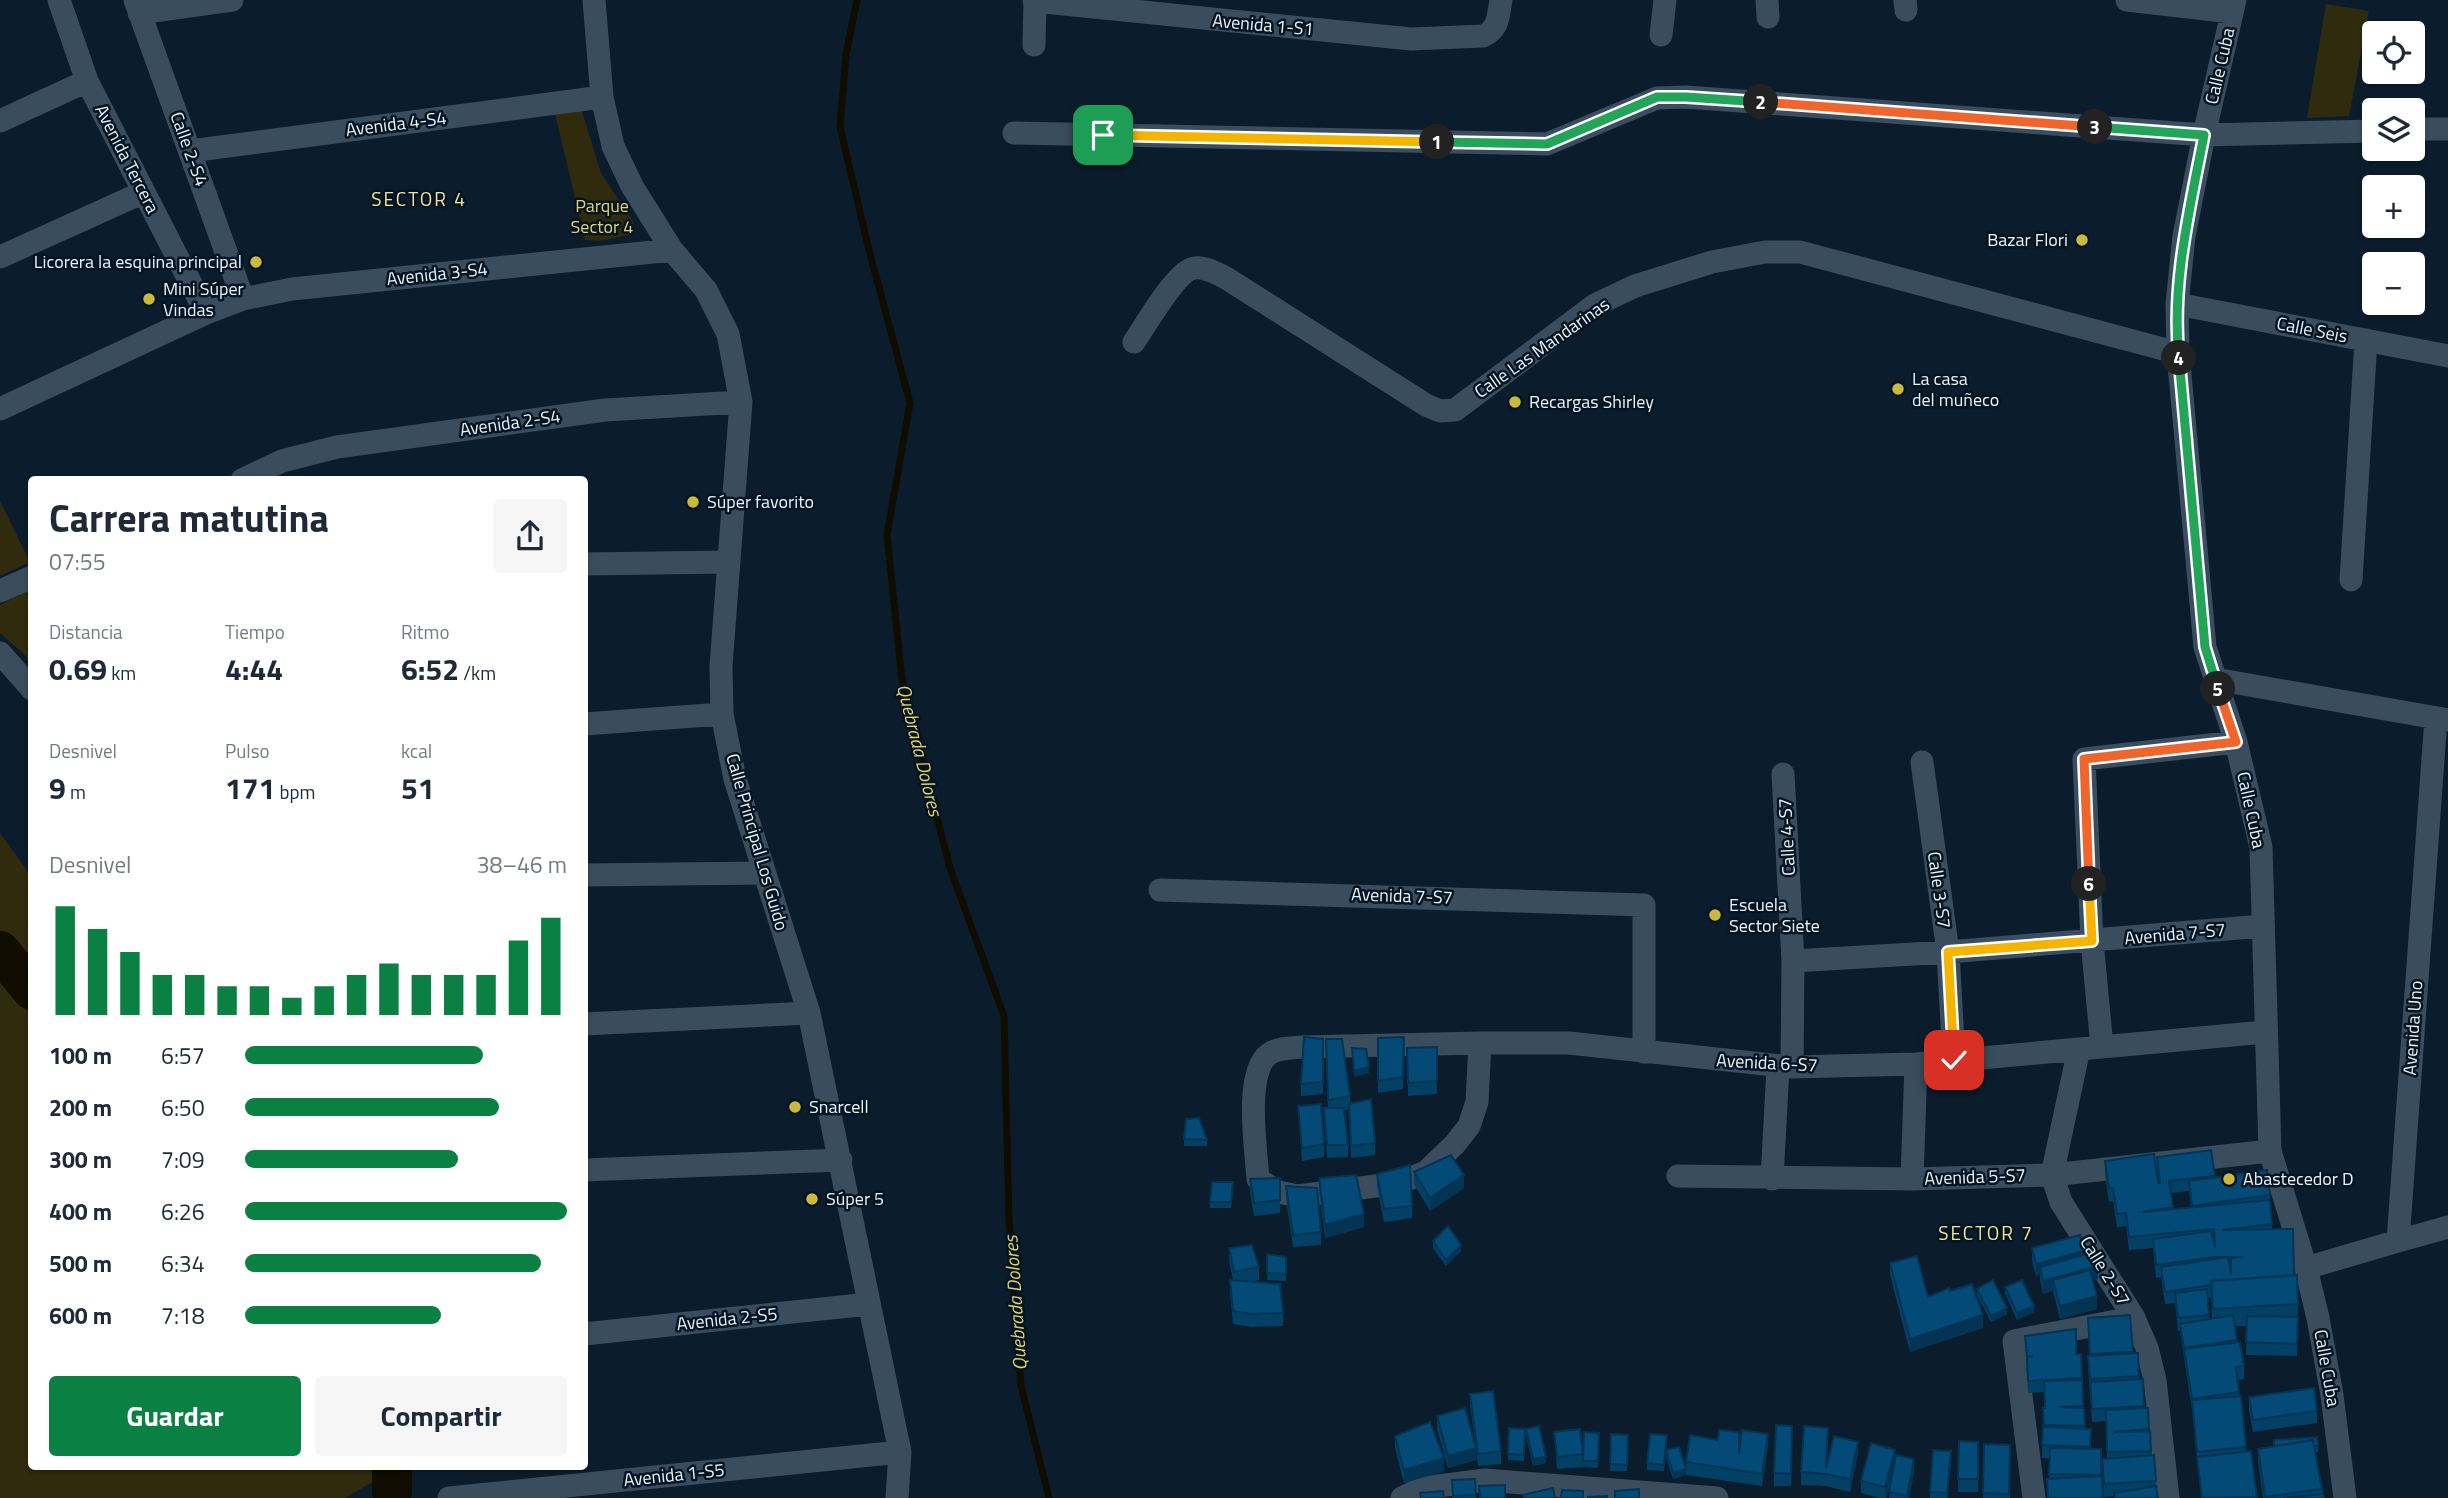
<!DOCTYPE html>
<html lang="es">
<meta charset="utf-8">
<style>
body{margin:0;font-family:"Titillium Web",sans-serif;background:#f6f6f7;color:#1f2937;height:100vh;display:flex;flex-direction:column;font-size:26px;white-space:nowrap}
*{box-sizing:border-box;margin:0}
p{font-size:23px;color:#747a83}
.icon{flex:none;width:38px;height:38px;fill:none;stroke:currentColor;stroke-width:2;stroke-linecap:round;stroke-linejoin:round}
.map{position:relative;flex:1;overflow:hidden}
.sheet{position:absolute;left:28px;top:476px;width:560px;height:994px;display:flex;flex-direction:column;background:#fff;border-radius:7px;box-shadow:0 2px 5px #0004}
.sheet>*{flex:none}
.controls{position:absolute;left:2362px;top:21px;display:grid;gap:14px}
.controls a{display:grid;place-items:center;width:63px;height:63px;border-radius:7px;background:#fff;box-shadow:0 2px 5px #0004;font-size:35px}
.pin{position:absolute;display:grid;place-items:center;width:60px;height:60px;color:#fff;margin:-30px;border-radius:14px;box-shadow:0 4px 10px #0006}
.km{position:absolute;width:35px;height:35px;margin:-18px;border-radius:50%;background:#222;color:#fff;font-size:19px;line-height:35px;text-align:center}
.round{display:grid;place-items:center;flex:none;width:74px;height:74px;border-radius:7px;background:#f6f6f7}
.head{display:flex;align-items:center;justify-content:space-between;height:119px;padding:0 21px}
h1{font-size:38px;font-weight:700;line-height:52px}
.figures{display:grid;grid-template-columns:repeat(3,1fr);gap:10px;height:119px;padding:7px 21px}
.figures div{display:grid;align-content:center}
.figures b{font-size:30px;font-weight:700}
.figures small{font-size:19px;font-weight:400}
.figures p{font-size:19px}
.chart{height:196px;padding:14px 21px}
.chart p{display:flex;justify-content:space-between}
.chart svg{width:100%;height:126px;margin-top:7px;stroke:#0b8043;stroke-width:6}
.button{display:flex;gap:14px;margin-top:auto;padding:14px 21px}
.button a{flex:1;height:80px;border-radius:7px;background:#0b8043;color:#fff;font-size:28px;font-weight:700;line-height:80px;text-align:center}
.button a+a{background:#f6f6f7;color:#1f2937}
ul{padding:0 21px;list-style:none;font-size:23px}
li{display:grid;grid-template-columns:112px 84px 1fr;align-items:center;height:52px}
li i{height:18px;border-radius:9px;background:#0b8043}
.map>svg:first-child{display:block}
</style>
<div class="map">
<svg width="2448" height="1498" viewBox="0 0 2448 1498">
<rect width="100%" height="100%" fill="#0b1d2c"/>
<path fill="#302b0c" d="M2326,4L2369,11L2349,116L2307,118Z
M579,102L601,173L634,223L633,234L600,241L585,240L554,109Z
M0,501L30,562L0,576Z
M31,589V664L25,655L0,633V605Z
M0,833L32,877V1466L381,1467L383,1476L345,1498H0Z"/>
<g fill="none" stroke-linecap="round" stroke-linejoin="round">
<path stroke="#100d00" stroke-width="7" d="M857,0L846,54L840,127L869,250L910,403L887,535L902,680L950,868L1004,1016L1009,1219L1021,1386L1049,1498"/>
<path stroke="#100d00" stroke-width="40" d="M0,951L32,990
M392,1491V1466"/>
<path stroke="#3a4d5f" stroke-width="23" d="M59,0L87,81L206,313
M135,0L243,299
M594,0L602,97L613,146L632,186L672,250L706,290L728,334L741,402L721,666L722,714L735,779L809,1013L900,1452L897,1498
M1767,0L1768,17
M1905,0L1906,10
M2127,0L2232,12
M2235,0L2204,135L2184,236L2177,304L2178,353L2205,647L2236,742L2261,847L2270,1151L2306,1268L2318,1318L2332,1395L2345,1498
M1034,1L1411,39L1483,36C1499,29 1498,16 1501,0
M139,13L232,0
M1661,35L1665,0
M1034,45L1035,0
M0,121L87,81
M2413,129H2448
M1014,133L1547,144L1657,98L1686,97L2204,135L2375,131
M190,151L602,97
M0,257L144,192
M2177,304L2448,356
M1134,342C1146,325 1176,271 1194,268C1205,266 1216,273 1226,278L1426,405L1440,411L1455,410L1595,305L1635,286L1712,262L1765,252H1800L2178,353
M0,409L206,313L243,299L292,289L672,250
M242,480L282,461L337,447L605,410L741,402
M584,564L729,562
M2351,580L2366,340
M0,591L32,577
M0,653L32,689
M2215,679L2448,720
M584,724L722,714
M1922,762L1948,952L1954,1060
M1783,774L1793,961L1792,1067
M584,875L764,873
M1160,890L1644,905V1052
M1793,961L1948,952L2263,926
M584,1024L809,1013
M1480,1043L1477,1102L1469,1126L1455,1144L1426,1172L1399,1183L1298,1196L1278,1192L1258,1179C1256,1150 1244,1072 1269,1054C1277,1048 1292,1048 1302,1047L1480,1043H1569L1792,1067L1916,1064L2265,1032
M2102,1047L2092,941L2084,759L2236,742
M2079,1049L2052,1175L2061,1202L2134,1318L2147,1348L2155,1380L2168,1498
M584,1170L841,1160
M1678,1176L1912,1179L2052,1175L2270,1151
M1772,1179L1778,1067
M1912,1179L1916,1064
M2398,1241L2448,1227
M2306,1268L2398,1241L2436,718
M584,1334L869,1304
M449,1498L900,1452
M1402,1498L1423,1488L1485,1480L1717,1498
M2034,1498L2014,1341L2116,1321"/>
</g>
<path fill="#034066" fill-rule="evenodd" d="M1404,1037L1403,1089L1378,1093V1038Z
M1323,1039V1094L1301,1096V1084Z
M1326,1039L1350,1096V1103L1375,1143V1155L1351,1158L1349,1109L1344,1110L1348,1145V1157L1327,1158L1324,1121V1108H1328Z
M1437,1047V1094L1408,1096L1407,1048Z
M1298,1106L1324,1144V1157L1302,1161Z
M1184,1139L1207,1140V1146H1184Z
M2211,1150L2215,1177L2270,1195L2272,1229L2294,1275L2298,1304L2297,1356L2246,1355L2247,1326H2235L2237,1342L2244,1366V1379L2238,1380L2246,1452L2251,1451L2257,1498H2201L2192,1410L2180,1331H2178L2175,1303L2165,1304L2161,1277L2156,1278L2153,1248L2129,1250L2126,1226L2117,1227L2113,1201L2109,1202L2105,1174V1161L2157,1170V1157ZM2189,1191L2191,1208L2173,1210L2171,1193ZM2208,1298H2211L2212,1319H2209Z
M1414,1172L1464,1188L1430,1211L1414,1184Z
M1377,1174L1412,1206V1218L1384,1222L1377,1187Z
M1280,1178V1213L1254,1216L1250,1192V1179Z
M1319,1178L1364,1227L1325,1238L1319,1191Z
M1286,1186L1321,1232V1245L1293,1247L1286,1199Z
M1233,1188L1231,1208H1210V1202Z
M1433,1241L1461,1251L1446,1266L1433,1248Z
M1229,1248L1259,1267V1280L1250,1282L1283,1313V1326L1252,1327L1233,1324L1230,1293V1280H1233L1229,1260Z
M2032,1248L2084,1255L2098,1279L2093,1280L2097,1309L2060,1319L2053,1291L2043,1294L2040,1280V1275L2036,1276L2032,1261Z
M1267,1254L1286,1257V1281L1267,1280Z
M1890,1263L1928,1297L1950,1291L1983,1328L1910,1352L1890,1275Z
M2005,1287L2034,1312L2017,1320L2005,1293Z
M1977,1289L2007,1314L1991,1322L1977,1295Z
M2130,1315L2133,1353H2138L2139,1379H2143L2144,1408H2148L2149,1431H2150L2151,1455H2154L2156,1486L2158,1498H2114V1496L2104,1497L2102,1459H2107L2106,1421L2092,1422L2088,1368V1356H2089L2088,1318Z
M2025,1336L2076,1354L2082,1378L2085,1429L2090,1449H2101V1476L2049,1479L2050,1458H2042L2043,1408H2045L2044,1392L2028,1393Z
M1470,1394L1501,1451V1464L1478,1466L1476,1449V1460L1448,1468L1437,1429V1416L1476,1447L1470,1406Z
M2249,1397L2317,1411V1423L2253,1432L2249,1410Z
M1792,1426L1791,1486H1774V1473Z
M1509,1428L1525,1429L1524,1461L1508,1460Z
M1526,1429L1546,1463L1533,1466L1526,1435Z
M1554,1432L1583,1454L1599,1433L1598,1468L1583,1467L1557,1469Z
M1611,1434L1628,1435L1627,1471H1610Z
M1395,1436L1444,1471L1404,1483L1395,1448Z
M2317,1437L2318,1452L2315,1453L2324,1498H2263L2258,1462V1449L2274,1446V1440Z
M1828,1440L1827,1463L1858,1454L1850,1492L1825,1486L1801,1485V1472Z
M1959,1441L1978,1442V1492H1958Z
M1984,1444L2010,1445V1498H1983Z
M1768,1446L1762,1486L1686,1475L1673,1479L1666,1457V1452L1664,1471L1647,1470V1463L1666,1450L1686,1469V1462L1739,1450Z
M1895,1460L1914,1472L1909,1498H1889L1894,1468L1886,1498H1879L1861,1493V1481Z
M1951,1464L1947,1498H1930V1492Z
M1475,1479L1476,1498H1452V1480Z"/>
<path fill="#033453" d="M1369,1067V1073L1354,1077V1071Z
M1464,1175V1188L1430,1211V1198Z
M1364,1214V1227L1325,1238V1225Z
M1461,1245V1251L1446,1266V1260Z
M2084,1251V1264L2040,1267V1275L2036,1276V1264Z
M2098,1266V1279L2056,1290L2053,1280V1291L2043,1294V1281Z
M2097,1296V1309L2060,1319V1306Z
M2034,1306V1312L2017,1320V1313Z
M2007,1308V1314L1991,1322V1316Z
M1983,1315V1328L1910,1352V1339Z
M1768,1434V1446L1762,1486V1474Z
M1858,1442V1454L1850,1492V1479Z
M1476,1448V1460L1448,1468V1456Z
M1895,1450V1462L1885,1498V1487Z
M1951,1451V1464L1947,1498V1493Z
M1546,1457V1463L1533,1466V1459Z
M1444,1458V1471L1404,1483V1470Z
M1914,1459V1472L1909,1498H1907Z
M1686,1469V1475L1673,1479V1473Z"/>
<path fill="#044a77" stroke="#033453" stroke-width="2" d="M1304,1037L1323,1039V1082L1301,1084Z
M1404,1037L1403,1077L1378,1081V1038Z
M1326,1039H1342L1350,1096L1328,1100Z
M1437,1047V1081L1408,1083L1407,1048Z
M1352,1048L1366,1049L1369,1067L1354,1071Z
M1371,1099L1375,1143L1351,1146L1349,1104Z
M1321,1104L1324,1144L1302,1148L1298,1106Z
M1324,1108H1344L1348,1145H1327Z
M1199,1118L1207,1140L1184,1139L1186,1119Z
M2211,1150L2215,1176L2169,1181L2173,1207L2142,1212L2270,1200L2272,1224L2222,1230L2293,1229L2294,1275L2211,1281V1285L2165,1292L2161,1267L2228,1257L2231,1274V1258L2243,1257H2215L2156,1265L2153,1239L2211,1231L2215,1247L2214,1229L2129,1237L2126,1213L2117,1214L2113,1188L2109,1189L2105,1161L2154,1154L2158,1183H2160L2157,1157Z
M1451,1155L1464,1175L1430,1198L1414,1172Z
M1410,1165L1412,1206L1384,1209L1377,1174Z
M2267,1170L2270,1195L2192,1206L2189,1181Z
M1356,1175L1364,1214L1325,1225L1319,1178Z
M1280,1178V1200L1254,1203L1250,1179Z
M1212,1182H1233L1231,1202H1210Z
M1286,1186L1317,1188L1321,1232L1293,1235Z
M1448,1226L1461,1245L1446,1260L1433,1241Z
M2080,1235L2084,1251L2036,1264L2032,1248Z
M1252,1245L1259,1267L1234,1272L1229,1248Z
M2094,1252L2098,1266L2043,1281L2040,1267Z
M1267,1254L1286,1257V1274L1267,1273Z
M1917,1256L1928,1297L1949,1288L1950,1291L1972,1284L1983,1315L1910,1339L1890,1263Z
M2090,1270L2097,1296L2060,1306L2053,1280Z
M2297,1275L2298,1304L2213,1309L2211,1281Z
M1230,1280L1280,1284L1283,1313L1252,1314L1233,1311Z
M1993,1280L2007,1308L1991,1316L1977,1289Z
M2022,1280L2034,1306L2017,1313L2005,1287Z
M2207,1289L2209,1315L2178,1318L2175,1293Z
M2130,1315L2133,1352L2090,1354L2088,1318Z
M2233,1315L2237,1340L2184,1348L2180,1324Z
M2247,1316L2298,1317L2297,1344L2246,1342Z
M2076,1329V1354H2081L2082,1378L2028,1381L2027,1357L2034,1356H2027L2025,1336Z
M2240,1342L2244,1366L2236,1367L2239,1392L2192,1399L2184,1349Z
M2138,1353L2139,1376L2090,1379L2088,1356Z
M2143,1379L2144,1406L2092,1409L2090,1382Z
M2082,1380L2083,1406L2060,1407L2084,1408L2085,1426L2044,1425L2043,1408H2045L2044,1381Z
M2314,1388L2317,1411L2253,1420L2249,1397Z
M1493,1391L1501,1451L1478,1454L1470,1394Z
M2241,1396L2246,1447L2197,1452L2192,1400Z
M1465,1408L1476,1448L1448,1456L1437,1416Z
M2148,1408L2149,1429L2114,1432L2150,1431L2151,1451L2107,1452L2106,1410Z
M1430,1422L1444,1458L1404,1470L1395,1436Z
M1776,1425L1792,1426L1791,1474L1774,1473Z
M1539,1426L1546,1457L1533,1459L1526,1429Z
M1804,1426L1828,1428L1826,1468L1834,1436L1858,1442L1850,1479L1825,1474L1801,1472Z
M2043,1427L2091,1429L2090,1447L2042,1445Z
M1509,1428L1525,1429L1524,1455L1508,1454Z
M1580,1429L1583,1454L1557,1457L1554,1432Z
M1719,1430L1739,1432V1454L1742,1430L1768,1434L1762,1474L1686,1462L1690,1435L1718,1440Z
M1584,1432L1599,1433L1598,1461H1583Z
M1611,1434L1628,1435L1627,1465L1610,1464Z
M1650,1434L1667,1435L1664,1465L1647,1463Z
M2317,1437L2318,1446H2314L2313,1440L2274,1446V1440Z
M2313,1440L2322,1489L2265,1497L2258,1449Z
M1959,1441L1978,1442V1479H1958Z
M1871,1443L1895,1450L1885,1487L1861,1481Z
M1984,1444L2010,1445L2009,1494L1983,1493Z
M1679,1447L1686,1469L1673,1473L1666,1450Z
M2050,1448L2101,1449V1475L2049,1474Z
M1933,1450L1951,1451L1947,1493L1930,1492Z
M2251,1451L2257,1497L2202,1498L2197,1457Z
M1896,1455L1914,1459L1907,1496L1889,1492Z
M2154,1455L2156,1481L2104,1484L2102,1459Z
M2102,1476L2103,1498H2048L2047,1479Z
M1475,1479L1476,1495L1453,1496L1452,1480Z
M1505,1485V1498H1480L1479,1486Z
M2156,1486L2158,1498H2115L2114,1493Z
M1553,1488L1555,1498H1524L1523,1495Z
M1639,1489V1498H1615V1491Z
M1562,1490L1583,1491V1498H1561Z
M1443,1491L1444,1498H1421L1420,1493Z
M2323,1494L2324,1498H2283Z
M1607,1496V1498H1588V1497Z"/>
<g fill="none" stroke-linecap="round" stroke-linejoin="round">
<defs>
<path id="split-1" d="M1103,135L1437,142"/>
<path id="split-2" d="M1437,142L1547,144L1657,97H1686L1761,102"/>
<path id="split-3" d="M1761,102L2095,127"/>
<path id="split-4" d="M2095,127L2204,135C2190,208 2171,284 2179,358"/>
<path id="split-5" d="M2179,358L2205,647L2218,689"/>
<path id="split-6" d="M2089,884L2084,759L2236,742L2218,689"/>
<path id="split-7" d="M1954,1060L1948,952L2092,941L2089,884"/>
</defs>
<use href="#split-1" stroke="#fff" stroke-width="14"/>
<use href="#split-2" stroke="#fff" stroke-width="14"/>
<use href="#split-3" stroke="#fff" stroke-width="14"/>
<use href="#split-4" stroke="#fff" stroke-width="14"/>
<use href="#split-5" stroke="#fff" stroke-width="14"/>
<use href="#split-6" stroke="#fff" stroke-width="14"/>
<use href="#split-7" stroke="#fff" stroke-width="14"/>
<use href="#split-1" stroke="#f5b400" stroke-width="9"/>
<use href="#split-2" stroke="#22a559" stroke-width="9"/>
<use href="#split-3" stroke="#f0652b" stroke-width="9"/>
<use href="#split-4" stroke="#22a559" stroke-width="9"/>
<use href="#split-5" stroke="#22a559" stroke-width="9"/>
<use href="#split-6" stroke="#f0652b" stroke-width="9"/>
<use href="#split-7" stroke="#f5b400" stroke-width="9"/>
</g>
<g fill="#cbb939" stroke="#041422" stroke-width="2.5">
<circle cx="2082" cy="240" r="7"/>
<circle cx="256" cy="262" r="7"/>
<circle cx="149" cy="299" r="7"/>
<circle cx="1898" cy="389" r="7"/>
<circle cx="1515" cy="402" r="7"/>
<circle cx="693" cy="502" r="7"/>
<circle cx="1715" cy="915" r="7"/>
<circle cx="795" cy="1107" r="7"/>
<circle cx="2229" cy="1179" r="7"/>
<circle cx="812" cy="1199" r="7"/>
</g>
<g text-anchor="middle" stroke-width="5" stroke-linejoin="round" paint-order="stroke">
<g font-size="18" fill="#e8f4fe" stroke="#041422">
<text transform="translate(1263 25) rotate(5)" y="6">Avenida 1-S1</text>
<text transform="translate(2220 66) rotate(-77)" y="6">Calle Cuba</text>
<text transform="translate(396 124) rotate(-7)" y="6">Avenida 4-S4</text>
<text transform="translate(189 149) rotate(70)" y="6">Calle 2-S4</text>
<text transform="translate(127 159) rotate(63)" y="6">Avenida Tercera</text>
<text transform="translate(437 274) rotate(-6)" y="6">Avenida 3-S4</text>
<text transform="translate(2312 330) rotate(11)" y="6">Calle Seis</text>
<text transform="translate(1542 348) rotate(-35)" y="6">Calle Las Mandarinas</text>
<text transform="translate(510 423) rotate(-8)" y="6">Avenida 2-S4</text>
<text transform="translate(2251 810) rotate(78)" y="6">Calle Cuba</text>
<text transform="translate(1787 837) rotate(-93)" y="6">Calle 4-S7</text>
<text transform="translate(757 842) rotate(74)" y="6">Calle Principal Los Guido</text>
<text transform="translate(1939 890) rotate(82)" y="6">Calle 3-S7</text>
<text transform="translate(1402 896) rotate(2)" y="6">Avenida 7-S7</text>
<text transform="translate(2175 934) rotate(-5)" y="6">Avenida 7-S7</text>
<text transform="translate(2413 1028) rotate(-86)" y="6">Avenida Uno</text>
<text transform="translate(1767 1063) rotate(3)" y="6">Avenida 6-S7</text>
<text transform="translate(1975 1177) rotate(-2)" y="6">Avenida 5-S7</text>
<text transform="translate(2105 1271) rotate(58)" y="6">Calle 2-S7</text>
<text transform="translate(727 1319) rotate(-6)" y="6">Avenida 2-S5</text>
<text transform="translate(2327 1368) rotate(80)" y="6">Calle Cuba</text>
<text transform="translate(674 1475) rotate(-6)" y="6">Avenida 1-S5</text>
</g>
<g font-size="18" fill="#e3d46a" stroke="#041422">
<text x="602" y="212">Parque<tspan x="602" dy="21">Sector 4</tspan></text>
</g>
<g font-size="18" fill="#e8f4fe" stroke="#041422" text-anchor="start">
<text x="2068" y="246" text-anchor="end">Bazar Flori</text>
<text x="242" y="268" text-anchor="end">Licorera la esquina principal</text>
<text x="163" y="295">Mini Súper<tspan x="163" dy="21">Vindas</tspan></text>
<text x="1912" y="385">La casa<tspan x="1912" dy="21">del muñeco</tspan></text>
<text x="1529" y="408">Recargas Shirley</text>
<text x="707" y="508">Súper favorito</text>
<text x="1729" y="911">Escuela<tspan x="1729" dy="21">Sector Siete</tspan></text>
<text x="809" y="1113">Snarcell</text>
<text x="2243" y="1185">Abastecedor D</text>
<text x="826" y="1205">Súper 5</text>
</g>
<g font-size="19" letter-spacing="2" fill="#f0e596" stroke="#041422">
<text x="419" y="206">SECTOR 4</text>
<text x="1986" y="1240">SECTOR 7</text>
</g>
<g font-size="19" font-style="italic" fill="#e1d167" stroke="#041422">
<text transform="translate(920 750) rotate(76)" y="7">Quebrada Dolores</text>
<text transform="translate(1015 1303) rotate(-94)" y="7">Quebrada Dolores</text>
</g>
</g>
</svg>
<div class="controls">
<a><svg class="icon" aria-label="locate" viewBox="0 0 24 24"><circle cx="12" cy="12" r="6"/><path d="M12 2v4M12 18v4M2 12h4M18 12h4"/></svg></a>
<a><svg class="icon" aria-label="layers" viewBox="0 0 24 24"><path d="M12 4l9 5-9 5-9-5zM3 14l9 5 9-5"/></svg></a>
<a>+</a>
<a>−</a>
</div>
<div class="pin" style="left:1103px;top:135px;background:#1e9e55"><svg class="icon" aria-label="arrive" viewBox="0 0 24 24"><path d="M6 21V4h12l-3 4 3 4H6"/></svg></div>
<div class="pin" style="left:1954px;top:1060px;background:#d93025"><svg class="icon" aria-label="check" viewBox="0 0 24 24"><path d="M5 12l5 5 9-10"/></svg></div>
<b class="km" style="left:1437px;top:142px">1</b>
<b class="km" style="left:1761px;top:102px">2</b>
<b class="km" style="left:2095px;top:127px">3</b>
<b class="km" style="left:2179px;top:358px">4</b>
<b class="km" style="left:2218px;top:689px">5</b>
<b class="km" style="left:2089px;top:884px">6</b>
<section class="sheet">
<div class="head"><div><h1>Carrera matutina</h1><p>07:55</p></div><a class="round"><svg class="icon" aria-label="share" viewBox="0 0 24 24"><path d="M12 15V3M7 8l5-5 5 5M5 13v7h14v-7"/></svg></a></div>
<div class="figures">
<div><p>Distancia</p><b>0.69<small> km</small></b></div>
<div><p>Tiempo</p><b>4:44</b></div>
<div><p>Ritmo</p><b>6:52<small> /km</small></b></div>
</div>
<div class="figures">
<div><p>Desnivel</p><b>9<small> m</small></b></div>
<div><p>Pulso</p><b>171<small> bpm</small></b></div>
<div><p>kcal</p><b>51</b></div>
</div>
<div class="chart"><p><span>Desnivel</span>38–46 m</p>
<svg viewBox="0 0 160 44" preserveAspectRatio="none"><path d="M5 44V6M15 44V14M25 44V22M35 44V30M45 44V30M55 44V34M65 44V34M75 44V38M85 44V34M95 44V30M105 44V26M115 44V30M125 44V30M135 44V30M145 44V18M155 44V10"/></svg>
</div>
<ul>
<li><b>100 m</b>6:57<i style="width:74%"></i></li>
<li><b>200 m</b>6:50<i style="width:79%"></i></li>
<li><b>300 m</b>7:09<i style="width:66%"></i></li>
<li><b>400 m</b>6:26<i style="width:100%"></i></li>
<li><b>500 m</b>6:34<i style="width:92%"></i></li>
<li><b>600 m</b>7:18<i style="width:61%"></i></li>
</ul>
<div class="button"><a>Guardar</a><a>Compartir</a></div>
</section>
</div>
